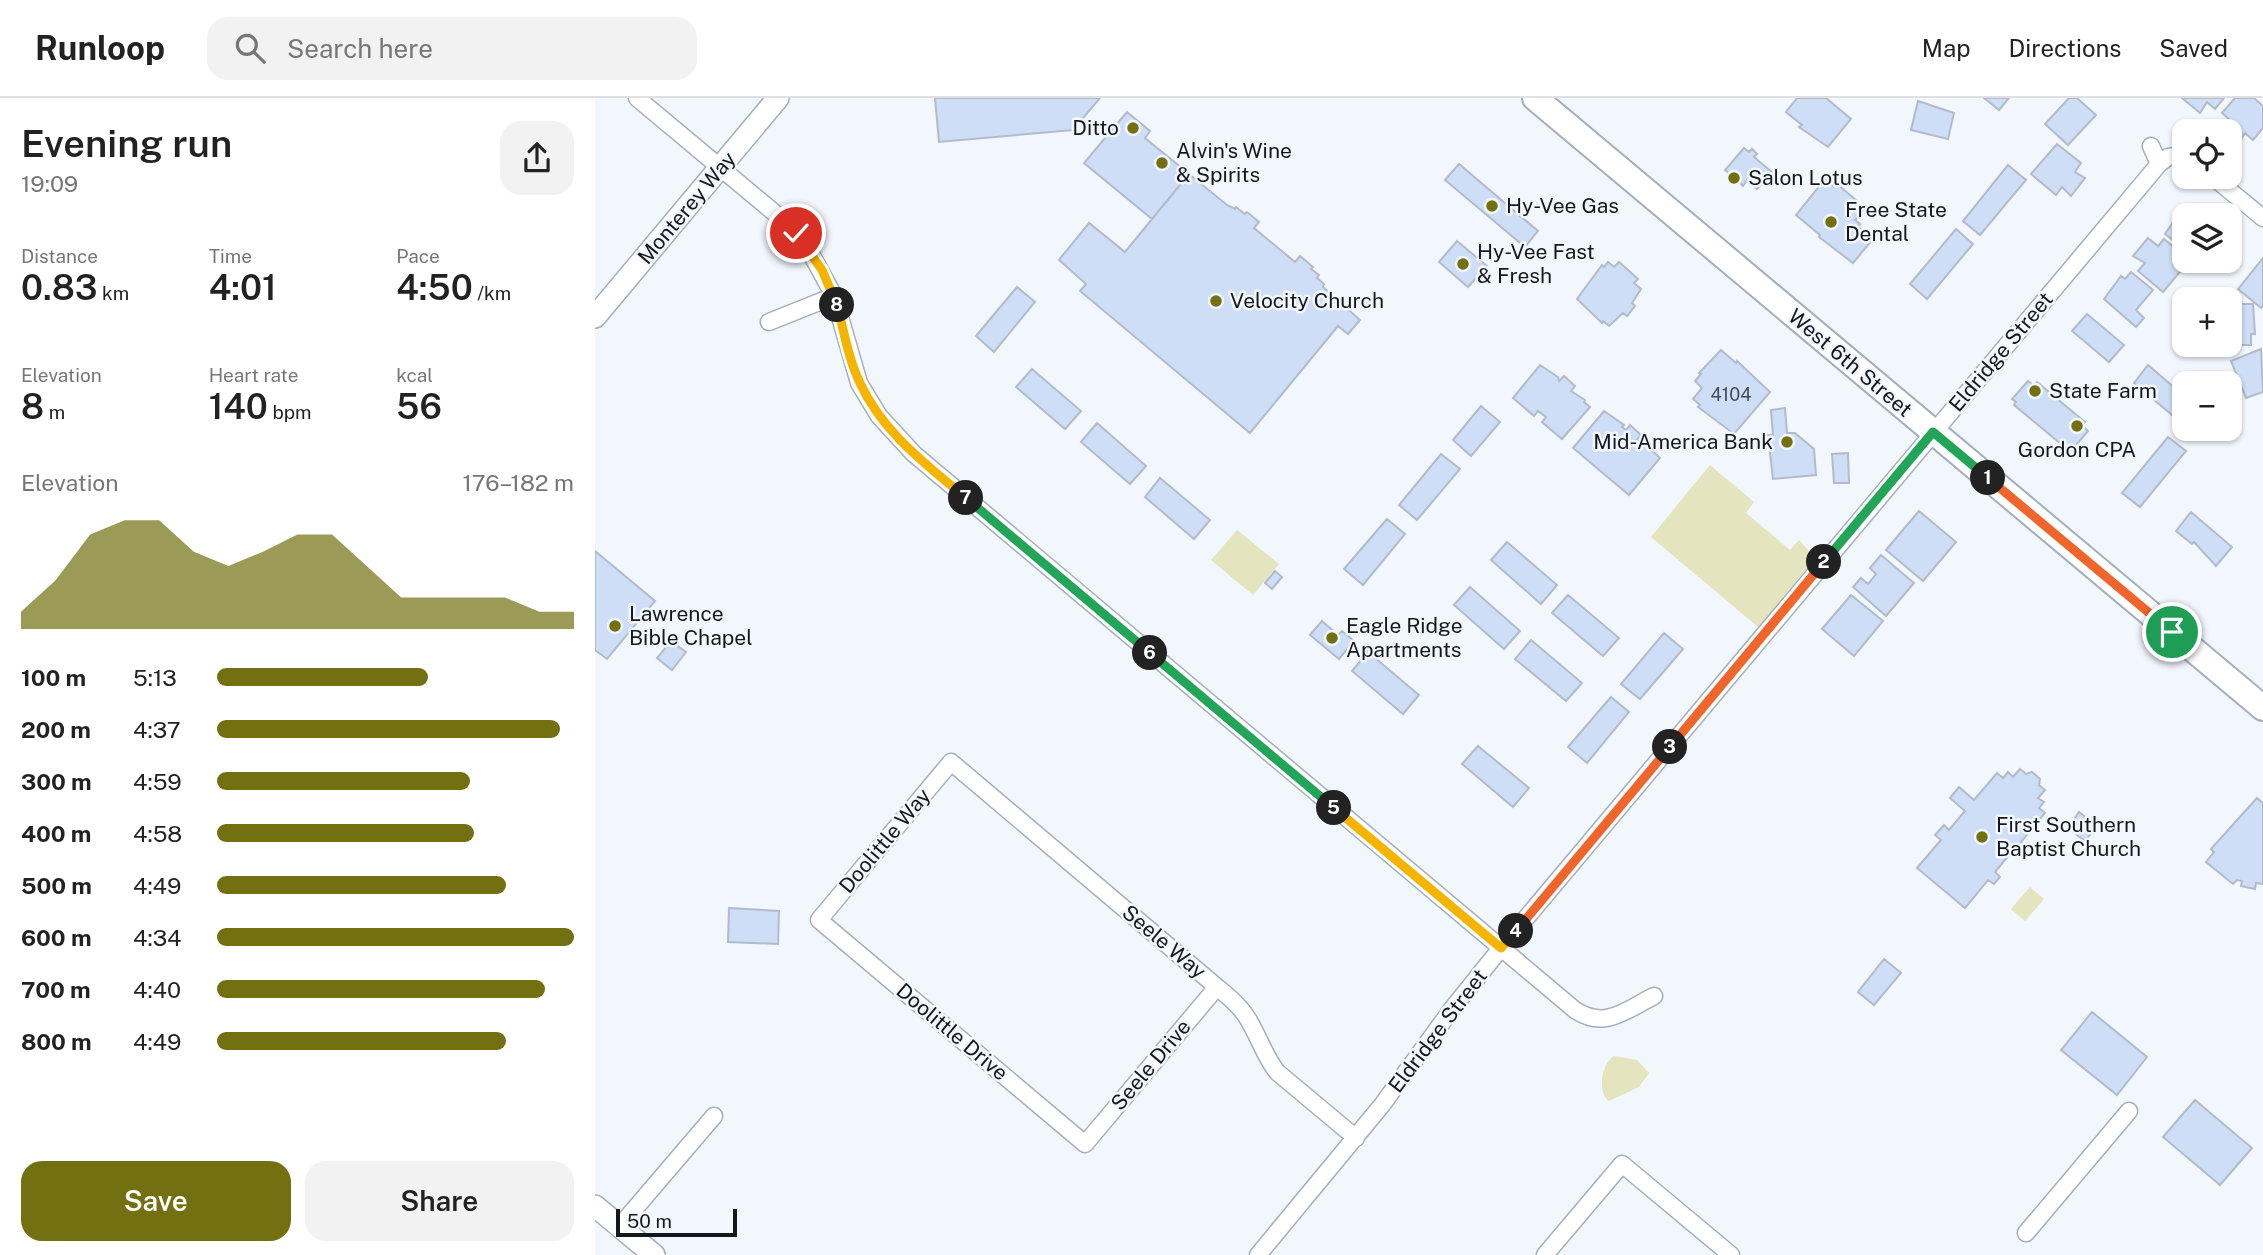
<!DOCTYPE html>
<meta charset="utf-8">
<style>
body{margin:0;font-family:"Public Sans",sans-serif;background:#f2f2f2;color:#222;height:100vh;display:flex;flex-direction:column;font-size:26px;white-space:nowrap}
*{box-sizing:border-box;margin:0}
p{font-size:23px;color:#767676}
.icon{flex:none;width:38px;height:38px;fill:none;stroke:currentColor;stroke-width:2;stroke-linecap:round;stroke-linejoin:round}
.map{position:relative;flex:1;overflow:hidden}
.drawer{display:flex;flex-direction:column;background:#fff;width:595px}
.drawer>*{flex:none}
.fabs{position:absolute;left:1577px;top:21px;display:grid;gap:14px}
.fabs a{display:grid;place-items:center;width:70px;height:70px;border-radius:14px;background:#fff;box-shadow:0 2px 5px #0004;font-size:35px}
.scale{position:absolute;left:21px;bottom:18px;width:121px;box-sizing:border-box;padding-left:7px;border:4px solid #14181d;border-top:0;font-size:19px;line-height:24px;white-space:nowrap;color:#14181d;-webkit-text-stroke:5px #f2f6fd;paint-order:stroke}
.pin{position:absolute;display:grid;place-items:center;width:60px;height:60px;color:#fff;margin:-30px;border:4px solid #fff;border-radius:50%;box-shadow:0 2px 7px #0007}
.km{position:absolute;width:35px;height:35px;margin:-18px;border-radius:50%;background:#222;color:#fff;font-size:19px;line-height:35px;text-align:center}
.round{display:grid;place-items:center;flex:none;width:74px;height:74px;border-radius:21px;background:#f2f2f2}
.headline{display:flex;align-items:center;justify-content:space-between;height:119px;padding:0 21px}
h1{font-size:38px;font-weight:600;line-height:52px}
.metrics{display:grid;grid-template-columns:repeat(3,1fr);gap:10px;height:119px;padding:7px 21px}
.metrics div{display:grid;align-content:center}
.metrics b{font-size:35px;font-weight:600}
.metrics small{font-size:19px;font-weight:400}
.metrics p{font-size:19px}
.chart{height:196px;padding:14px 21px}
.chart p{display:flex;justify-content:space-between}
.chart svg{width:100%;height:126px;margin-top:7px;fill:#737011;opacity:.7}
.button{display:flex;gap:14px;margin-top:auto;padding:14px 21px}
.button a{flex:1;height:80px;border-radius:21px;background:#737011;color:#fff;font-size:28px;font-weight:600;line-height:80px;text-align:center}
.button a+a{background:#f2f2f2;color:#222}
ul{padding:0 21px;list-style:none;font-size:23px}
li{display:grid;grid-template-columns:112px 84px 1fr;align-items:center;height:52px}
li i{height:18px;border-radius:9px;background:#737011}
header{display:flex;align-items:center;gap:42px;box-sizing:border-box;height:98px;padding:0 35px;background:#fff;border-bottom:2px solid #e0e0e0}
header strong{font-size:33px}
nav{display:flex;gap:38px;margin-inline-start:auto;font-size:24px}
.search{width:490px;height:63px;background:#f2f2f2;display:flex;align-items:center;gap:18px;box-sizing:border-box;padding:0 24px;border-radius:21px;color:#767676;font-size:26px}
main{display:flex;flex:1;min-height:0}
.map>svg:first-child{display:block}
</style>
<header>
<strong>Runloop</strong>
<div class="search"><svg class="icon" aria-label="search" viewBox="0 0 24 24"><circle cx="10" cy="10" r="6"/><path d="M15 15l6 6"/></svg>Search here</div>
<nav><a>Map</a><a>Directions</a><a>Saved</a></nav>
</header>
<main>
<section class="drawer">
<div class="headline"><div><h1>Evening run</h1><p>19:09</p></div><a class="round"><svg class="icon" aria-label="share" viewBox="0 0 24 24"><path d="M12 15V3M7 8l5-5 5 5M5 13v7h14v-7"/></svg></a></div>
<div class="metrics">
<div><p>Distance</p><b>0.83<small> km</small></b></div>
<div><p>Time</p><b>4:01</b></div>
<div><p>Pace</p><b>4:50<small> /km</small></b></div>
</div>
<div class="metrics">
<div><p>Elevation</p><b>8<small> m</small></b></div>
<div><p>Heart rate</p><b>140<small> bpm</small></b></div>
<div><p>kcal</p><b>56</b></div>
</div>
<div class="chart"><p><span>Elevation</span>176–182 m</p>
<svg viewBox="0 0 160 44" preserveAspectRatio="none"><path d="M0 44V38L10 27L20 11L30 6L40 6L50 17L60 22L70 17L80 11L90 11L100 22L110 33L120 33L130 33L140 33L150 38L160 38V44z"/></svg>
</div>
<ul>
<li><b>100 m</b>5:13<i style="width:59%"></i></li>
<li><b>200 m</b>4:37<i style="width:96%"></i></li>
<li><b>300 m</b>4:59<i style="width:71%"></i></li>
<li><b>400 m</b>4:58<i style="width:72%"></i></li>
<li><b>500 m</b>4:49<i style="width:81%"></i></li>
<li><b>600 m</b>4:34<i style="width:100%"></i></li>
<li><b>700 m</b>4:40<i style="width:92%"></i></li>
<li><b>800 m</b>4:49<i style="width:81%"></i></li>
</ul>
<div class="button"><a>Save</a><a>Share</a></div>
</section>
<div class="map">
<svg width="1668" height="1157" viewBox="0 0 1668 1157">
<rect width="100%" height="100%" fill="#f2f6fd"/>
<path fill="#e4e4be" d="M1115,367L1159,404L1151,415L1195,452L1204,442L1214,453L1213,469L1163,529L1056,439Z
M642,432L684,466L658,497L616,462Z
M1435,789L1449,801L1430,823L1416,811Z
M1019,958L1042,962L1054,975L1044,989L1014,1003C1002,994 1006,966 1019,958Z"/>
<path fill="#cedef7" stroke="#b2bbca" stroke-width="2" d="M340,0H505L478,32L344,44Z
M1202,0H1231L1256,21L1233,49L1204,29L1207,27L1191,14Z
M1389,0H1414L1404,12Z
M1474,0H1482L1501,17L1473,47L1450,26Z
M1587,0H1629L1620,11L1612,4L1605,15Z
M1640,0H1659L1668,8V30L1658,42L1650,35L1643,46L1634,39V33L1625,31L1635,22L1627,15Z
M1323,3L1359,15L1353,41L1316,32Z
M532,14L555,33L550,40L594,76L557,121L489,65Z
M1462,46L1486,65L1480,74L1490,80L1476,98L1467,89L1461,97L1436,76Z
M1149,50L1154,54L1157,51L1162,56L1159,59L1177,74L1162,91L1152,82L1148,88L1143,83L1140,86L1132,79L1135,76L1130,72Z
M864,66L943,133L930,149L850,82Z
M1413,67L1431,82L1385,137L1368,123Z
M594,76L632,107L640,111L641,109L650,116L652,114L664,124L659,130L700,164L705,158L718,169L716,171L724,177L722,180L729,186L728,189L765,222L753,236L743,228L655,335L485,193L491,186L464,162L494,125L530,154Z
M1230,81L1238,88L1241,85L1262,103L1260,106L1268,113L1260,122L1265,126L1263,129L1278,141L1258,165L1224,139L1225,137L1201,117Z
M1597,106L1610,117H1589V151L1570,136L1587,111L1590,114Z
M1361,131L1378,146L1332,201L1315,186Z
M1553,140L1563,148L1569,141L1589,158V163H1594L1568,194L1543,173L1550,165L1538,158Z
M862,143L892,168L873,189L844,164Z
M1668,160V208L1666,210L1643,191Z
M1013,164L1019,169L1024,164L1043,181L1039,185L1046,191L1037,205L1040,208L1032,218L1028,215L1014,228L1008,223L1007,225L982,201L1007,167L1009,169Z
M1536,174L1558,192L1541,212L1549,220L1541,229L1509,201L1526,178L1530,181Z
M422,189L440,204L399,254L381,238Z
M1634,206H1658L1660,236H1656V247H1634Z
M1492,216L1529,247L1514,264L1477,233Z
M1666,251L1668,294L1651,300L1636,263Z
M1126,252L1141,265L1142,263L1175,294L1139,336L1103,309L1105,307L1098,301L1107,290L1100,283L1106,276L1104,275Z
M945,267L963,279L964,283L969,278L980,288L976,293L990,302L989,304L995,309L967,341L947,324L951,319L943,313L939,318L918,300Z
M1553,267L1589,298V327L1539,285Z
M437,271L486,313L470,331L421,289Z
M1433,283L1439,288L1442,284L1490,324L1487,327L1493,333L1478,351L1474,348L1472,351L1419,307L1421,304L1417,301Z
M886,308L905,324L876,358L858,342Z
M1190,310L1192,335H1200L1219,351L1221,377L1178,381L1173,337H1178L1176,312Z
M1009,313L1029,327L1027,329L1031,332L1035,327L1046,337L1042,342L1046,345L1047,343L1065,360L1034,397L978,350Z
M502,325L551,368L535,386L486,344Z
M1573,339L1591,353L1545,409L1527,395Z
M1253,355L1254,385H1239L1237,356Z
M846,356L865,371L822,422L804,407Z
M565,380L615,422L599,441L550,399Z
M1324,413L1361,444L1328,483L1291,452Z
M1596,414L1637,449L1621,468L1599,444L1597,446L1581,433Z
M792,421L810,436L768,487L749,471Z
M912,444L962,487L946,506L896,462Z
M0,453L60,503L12,561L0,552Z
M1286,457L1319,485L1291,518L1258,489L1266,480L1273,486L1281,476L1275,470Z
M680,473L687,479L677,491L670,485Z
M875,489L925,533L909,551L859,507Z
M973,497L1024,540L1008,558L957,515Z
M1256,497L1288,523L1259,558L1227,531Z
M727,523L743,537L747,533L759,543L744,561L715,537Z
M1069,535L1088,551L1045,601L1026,586Z
M936,542L987,585L971,603L920,561Z
M76,543L91,554L77,572L62,560Z
M773,554L824,597L808,616L757,573Z
M1016,599L1034,614L992,665L973,649Z
M883,648L934,690L918,709L867,666Z
M1425,671L1431,676L1437,674L1445,681L1444,687L1450,692L1443,700L1449,704L1444,710L1450,715L1426,744L1431,748L1425,756L1419,751L1400,774L1405,779L1399,786L1393,782L1370,810L1322,770L1346,742L1340,737L1349,727L1354,732L1370,713L1355,700L1364,689L1379,702L1402,675L1408,680L1413,674L1418,679Z
M1662,700L1668,705V786L1661,785L1660,791L1646,788L1647,783L1642,782L1638,786L1611,764L1619,754L1616,751Z
M1484,714L1502,728L1490,743L1473,730Z
M134,810L184,813L183,846L133,844Z
M1289,861L1306,875L1279,907L1263,894Z
M1497,914L1552,959L1522,997L1466,952Z
M1600,1002L1657,1050L1625,1087L1568,1039Z"/>
<g fill="none" stroke-linecap="round" stroke-linejoin="round">
<defs>
<path id="street" d="M42,0L182,117L214,152L239,198L264,285L284,318L319,356L980,912C1010,932 1031,912 1059,898
M1556,48L1564,66
M1618,79L1668,120
M174,224L239,198
M622,889L490,1046L224,822L356,664L622,889C634,899 645,908 653,921C664,939 669,957 682,974L761,1040
M25,1128L119,1018
M1431,1135L1534,1013
M663,1157L787,1007L857,911L906,850L1564,66L1573,59L1589,57
M950,1157L1027,1066L1136,1157"/>
<path id="secondary" d="M0,219L183,0
M0,1108L59,1157"/>
<path id="primary" d="M940,0L1668,610"/>
</defs>
<use href="#street" stroke="#a4aebd" stroke-width="19"/>
<use href="#secondary" stroke="#a4aebd" stroke-width="24"/>
<use href="#primary" stroke="#a4aebd" stroke-width="28"/>
<use href="#street" stroke="#fff" stroke-width="16"/>
<use href="#secondary" stroke="#fff" stroke-width="21"/>
<use href="#primary" stroke="#fff" stroke-width="24"/>
</g>
<g fill="none" stroke-linecap="round" stroke-linejoin="round">
<defs>
<path id="split-1" d="M1393,380L1577,534"/>
<path id="split-2" d="M1229,464L1338,334L1393,380"/>
<path id="split-3" d="M1075,649L1229,464"/>
<path id="split-4" d="M921,833L1075,649"/>
<path id="split-5" d="M739,710L906,850L921,833"/>
<path id="split-6" d="M555,555L739,710"/>
<path id="split-7" d="M371,400L555,555"/>
<path id="split-8" d="M242,207C249,233 253,260 265,285C288,335 331,366 371,400"/>
<path id="split-9" d="M201,135L227,172L242,207"/>
</defs>
<use href="#split-1" stroke="#fff" stroke-width="14"/>
<use href="#split-2" stroke="#fff" stroke-width="14"/>
<use href="#split-3" stroke="#fff" stroke-width="14"/>
<use href="#split-4" stroke="#fff" stroke-width="14"/>
<use href="#split-5" stroke="#fff" stroke-width="14"/>
<use href="#split-6" stroke="#fff" stroke-width="14"/>
<use href="#split-7" stroke="#fff" stroke-width="14"/>
<use href="#split-8" stroke="#fff" stroke-width="14"/>
<use href="#split-9" stroke="#fff" stroke-width="14"/>
<use href="#split-1" stroke="#f0652b" stroke-width="9"/>
<use href="#split-2" stroke="#22a559" stroke-width="9"/>
<use href="#split-3" stroke="#f0652b" stroke-width="9"/>
<use href="#split-4" stroke="#f0652b" stroke-width="9"/>
<use href="#split-5" stroke="#f5b400" stroke-width="9"/>
<use href="#split-6" stroke="#22a559" stroke-width="9"/>
<use href="#split-7" stroke="#22a559" stroke-width="9"/>
<use href="#split-8" stroke="#f5b400" stroke-width="9"/>
<use href="#split-9" stroke="#f5b400" stroke-width="9"/>
</g>
<g fill="#737011" stroke="#f2f6fd" stroke-width="2.5">
<circle cx="538" cy="30" r="7"/>
<circle cx="567" cy="65" r="7"/>
<circle cx="1139" cy="80" r="7"/>
<circle cx="897" cy="108" r="7"/>
<circle cx="1236" cy="124" r="7"/>
<circle cx="868" cy="166" r="7"/>
<circle cx="621" cy="203" r="7"/>
<circle cx="1440" cy="293" r="7"/>
<circle cx="1482" cy="328" r="7"/>
<circle cx="1192" cy="344" r="7"/>
<circle cx="20" cy="528" r="7"/>
<circle cx="737" cy="540" r="7"/>
<circle cx="1387" cy="739" r="7"/>
</g>
<g text-anchor="middle" stroke-width="5" stroke-linejoin="round" paint-order="stroke">
<g font-size="18" fill="#424a54">
<text x="1136" y="303">4104</text>
</g>
<g font-size="21" fill="#14181d" stroke="#f2f6fd" text-anchor="start">
<text x="524" y="37" text-anchor="end">Ditto</text>
<text x="581" y="60">Alvin's Wine<tspan x="581" dy="24">&amp; Spirits</tspan></text>
<text x="1153" y="87">Salon Lotus</text>
<text x="911" y="115">Hy-Vee Gas</text>
<text x="1250" y="119">Free State<tspan x="1250" dy="24">Dental</tspan></text>
<text x="882" y="161">Hy-Vee Fast<tspan x="882" dy="24">&amp; Fresh</tspan></text>
<text x="635" y="210">Velocity Church</text>
<text x="1454" y="300">State Farm</text>
<text x="1178" y="351" text-anchor="end">Mid-America Bank</text>
<text x="1482" y="359" text-anchor="middle">Gordon CPA</text>
<text x="34" y="523">Lawrence<tspan x="34" dy="24">Bible Chapel</tspan></text>
<text x="751" y="535">Eagle Ridge<tspan x="751" dy="24">Apartments</tspan></text>
<text x="1401" y="734">First Southern<tspan x="1401" dy="24">Baptist Church</tspan></text>
</g>
<g font-size="21" fill="#14181d" stroke="#f2f6fd">
<text transform="translate(92 110) rotate(-50)" y="7">Monterey Way</text>
<text transform="translate(1406 254) rotate(-50)" y="7">Eldridge Street</text>
<text transform="translate(1255 265) rotate(40)" y="7">West 6th Street</text>
<text transform="translate(290 743) rotate(-50)" y="7">Doolittle Way</text>
<text transform="translate(569 844) rotate(40)" y="7">Seele Way</text>
<text transform="translate(843 933) rotate(-53)" y="7">Eldridge Street</text>
<text transform="translate(357 934) rotate(40)" y="7">Doolittle Drive</text>
<text transform="translate(556 967) rotate(-50)" y="7">Seele Drive</text>
</g>
</g>
</svg>
<div class="fabs">
<a><svg class="icon" aria-label="locate" viewBox="0 0 24 24"><circle cx="12" cy="12" r="6"/><path d="M12 2v4M12 18v4M2 12h4M18 12h4"/></svg></a>
<a><svg class="icon" aria-label="layers" viewBox="0 0 24 24"><path d="M12 4l9 5-9 5-9-5zM3 14l9 5 9-5"/></svg></a>
<a>+</a>
<a>−</a>
</div>
<div class="scale">50 m</div>
<div class="pin" style="left:1577px;top:534px;background:#1e9e55"><svg class="icon" aria-label="arrive" viewBox="0 0 24 24"><path d="M6 21V4h12l-3 4 3 4H6"/></svg></div>
<div class="pin" style="left:201px;top:135px;background:#d93025"><svg class="icon" aria-label="check" viewBox="0 0 24 24"><path d="M5 12l5 5 9-10"/></svg></div>
<b class="km" style="left:1393px;top:380px">1</b>
<b class="km" style="left:1229px;top:464px">2</b>
<b class="km" style="left:1075px;top:649px">3</b>
<b class="km" style="left:921px;top:833px">4</b>
<b class="km" style="left:739px;top:710px">5</b>
<b class="km" style="left:555px;top:555px">6</b>
<b class="km" style="left:371px;top:400px">7</b>
<b class="km" style="left:242px;top:207px">8</b>
</div>
</main>
